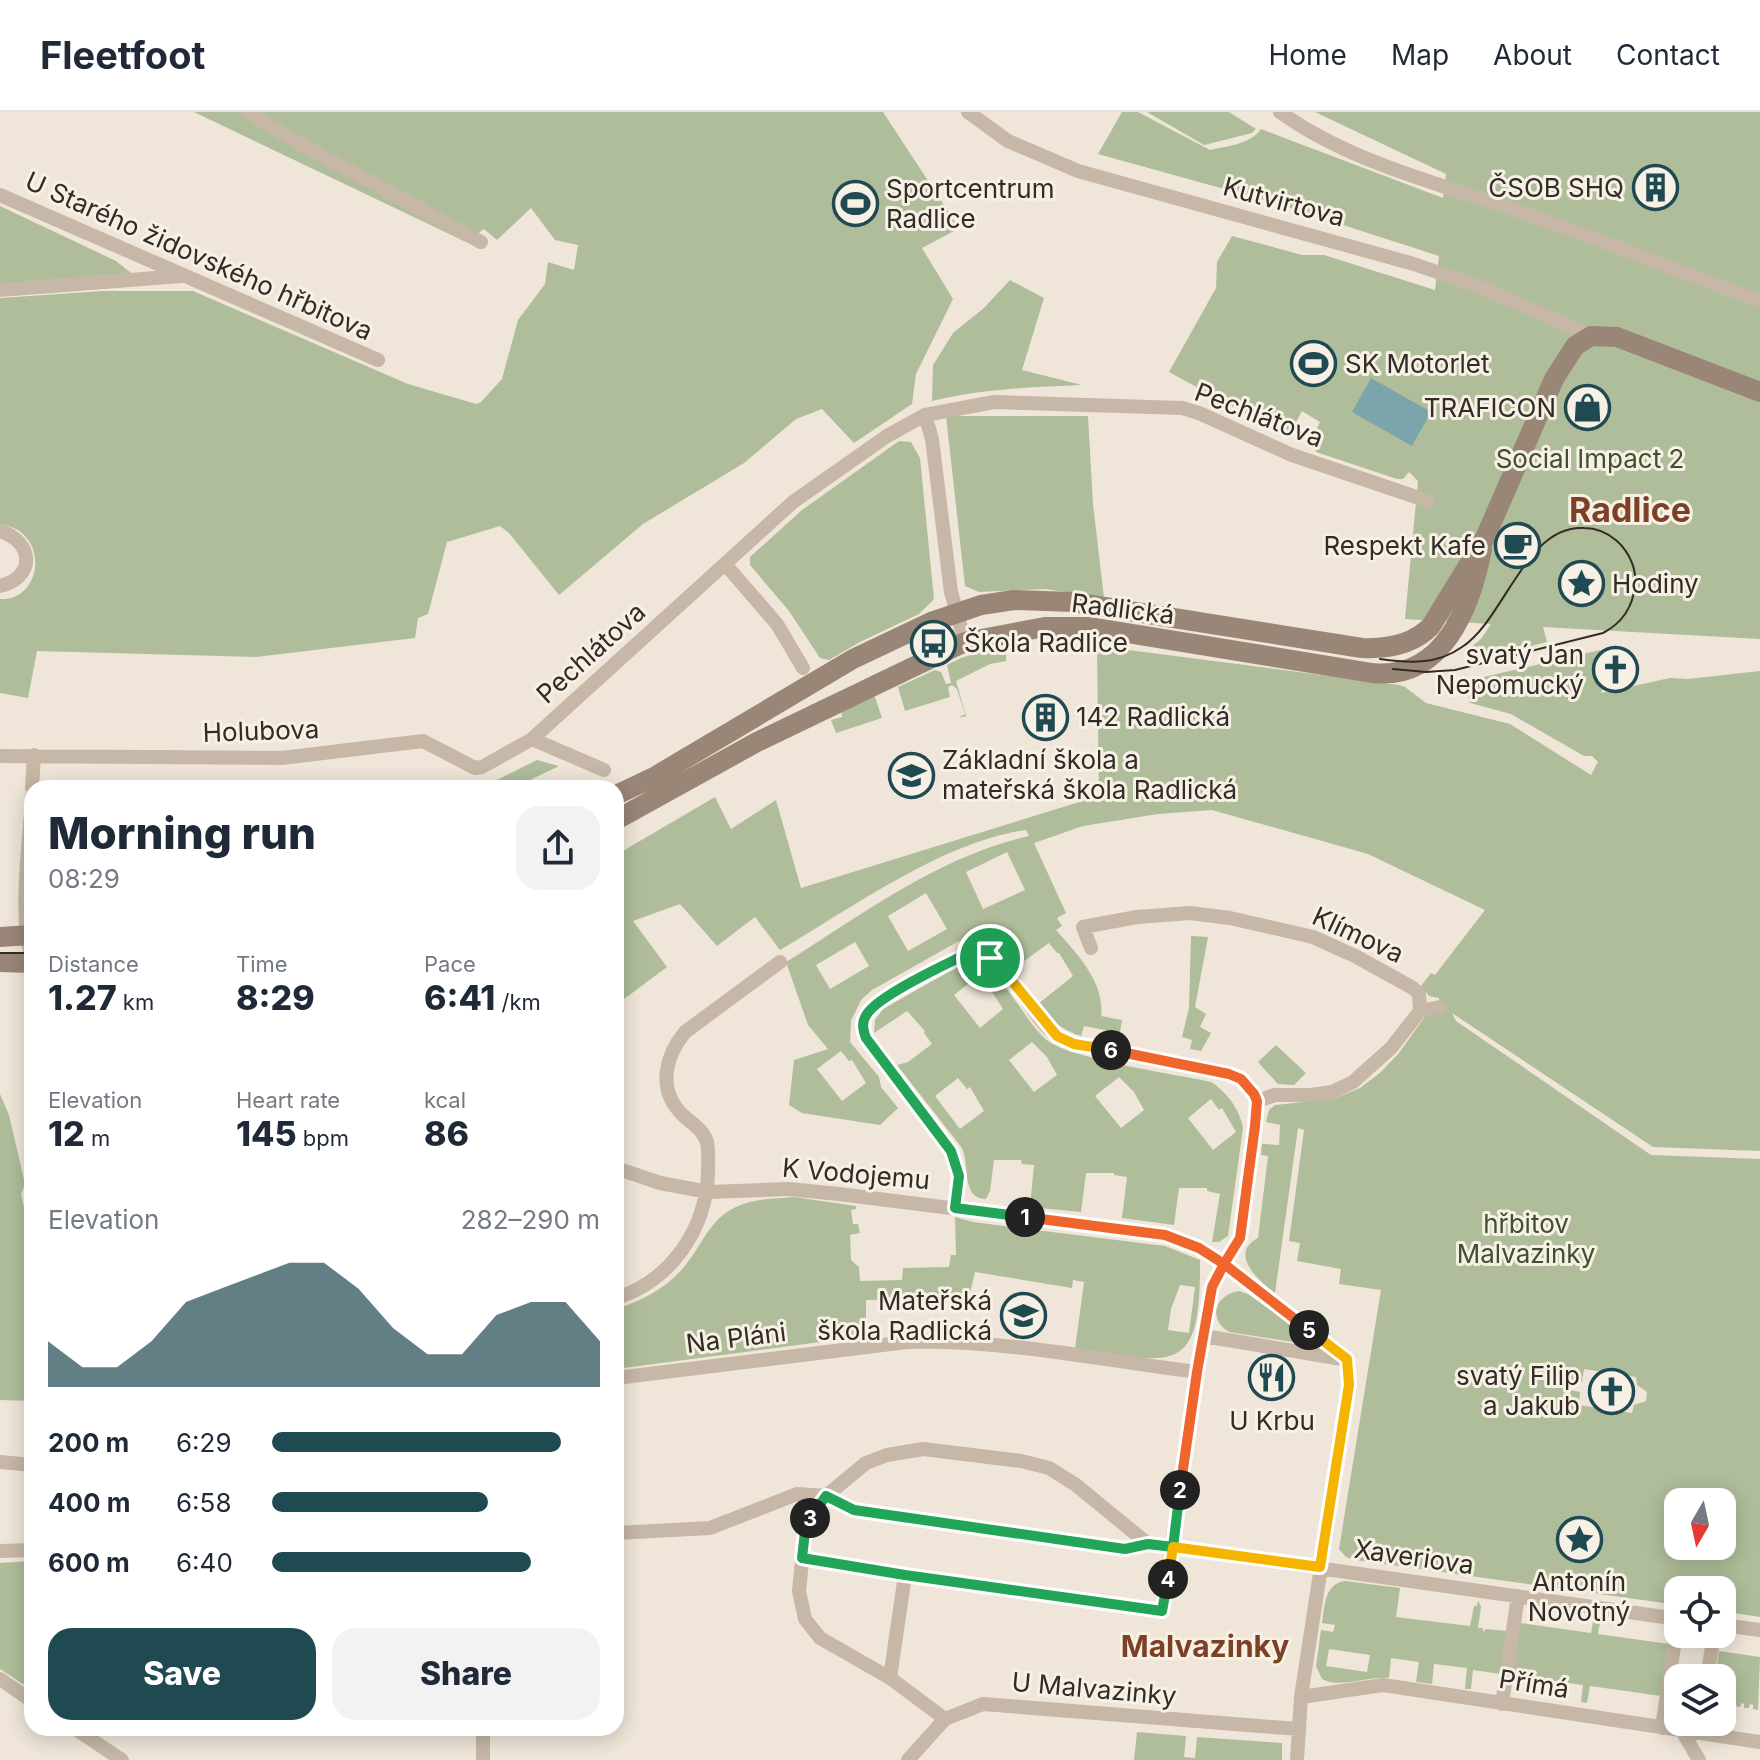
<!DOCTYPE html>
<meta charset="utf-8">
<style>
body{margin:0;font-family:Inter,sans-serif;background:#f2f2f3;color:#1f2937;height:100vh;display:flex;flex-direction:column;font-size:30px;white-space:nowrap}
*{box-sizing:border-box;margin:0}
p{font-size:26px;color:#747a83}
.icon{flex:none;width:44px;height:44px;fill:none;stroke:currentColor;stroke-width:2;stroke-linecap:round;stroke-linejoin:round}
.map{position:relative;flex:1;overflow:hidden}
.drawer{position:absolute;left:24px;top:668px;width:600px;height:956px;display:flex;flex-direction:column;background:#fff;border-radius:24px;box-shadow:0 4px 20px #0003}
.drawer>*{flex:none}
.needle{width:52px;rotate:189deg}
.controls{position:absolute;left:1664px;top:1376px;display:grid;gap:16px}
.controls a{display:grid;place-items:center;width:72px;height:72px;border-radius:16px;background:#fff;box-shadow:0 4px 20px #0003;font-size:40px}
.pin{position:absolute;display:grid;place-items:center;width:68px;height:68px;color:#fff;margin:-34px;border:4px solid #fff;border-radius:50%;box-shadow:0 2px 8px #0007}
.km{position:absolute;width:40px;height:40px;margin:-20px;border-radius:50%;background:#222;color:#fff;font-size:22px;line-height:40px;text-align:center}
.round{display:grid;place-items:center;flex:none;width:84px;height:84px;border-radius:24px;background:#f2f2f3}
.head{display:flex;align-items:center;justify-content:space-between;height:136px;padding:0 24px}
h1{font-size:44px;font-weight:800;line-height:60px}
.metrics{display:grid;grid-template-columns:repeat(3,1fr);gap:12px;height:136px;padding:8px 24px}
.metrics div{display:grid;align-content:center}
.metrics b{font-size:34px;font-weight:800}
.metrics small{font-size:22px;font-weight:400}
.metrics p{font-size:22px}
.chart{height:224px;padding:16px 24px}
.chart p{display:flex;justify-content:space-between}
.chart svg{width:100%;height:144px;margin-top:8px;fill:#1f4a51;opacity:.7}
.button{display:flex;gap:16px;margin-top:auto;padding:16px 24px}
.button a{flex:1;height:92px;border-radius:24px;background:#1f4a51;color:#fff;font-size:32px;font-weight:800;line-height:92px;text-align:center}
.button a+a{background:#f2f2f3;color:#1f2937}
ul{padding:0 24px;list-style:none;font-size:26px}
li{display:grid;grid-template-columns:128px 96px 1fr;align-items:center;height:60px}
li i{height:20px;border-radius:10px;background:#1f4a51}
header{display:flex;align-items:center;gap:48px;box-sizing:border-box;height:112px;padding:0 40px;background:#fff;border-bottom:2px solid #e0e1e3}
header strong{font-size:38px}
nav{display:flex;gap:44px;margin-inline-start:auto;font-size:28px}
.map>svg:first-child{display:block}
</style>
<header>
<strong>Fleetfoot</strong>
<nav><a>Home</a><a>Map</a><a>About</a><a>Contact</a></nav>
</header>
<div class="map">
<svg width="1760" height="1648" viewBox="0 0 1760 1648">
<rect width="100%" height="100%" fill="#efe6d9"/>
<path fill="#afbd9a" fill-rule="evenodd" d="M194,0H883L957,113L954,119L922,136L953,187L916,262L912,292L854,331L822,297L796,307L744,351L643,412L559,483L509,421L500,414L447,430L428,502L418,506L415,526L256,545L37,539L28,586L0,581V487C34,489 47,444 23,422C17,416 8,414 0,412V186L103,179H193L408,272L476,292L481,290L502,267L518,208L545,172L548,150L574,158L578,133L555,128L531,96L497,128L484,117L466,130Z
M1122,0H1138L1210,38C1227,34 1251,32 1261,17L1443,86L1446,62L1315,0H1760V527L1543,515L1547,530L1466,550L1477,542L1470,536L1481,527L1491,512L1405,507L1418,369L1409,360L1403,367H1397L1316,340L1313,325L1320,310L1302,299L1288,325L1169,260L1216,176L1217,150L1232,124L1302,143H1324L1435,178L1439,144L1278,92L1098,42Z
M1147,0H1229L1256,17L1252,21L1204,33Z
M0,94L116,149L131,161L0,172Z
M1010,168L1044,186L1022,258L1082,273C1030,275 981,277 932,289L933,253L953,221L984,196Z
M946,304H1088L1093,392L1104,486L1045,477L979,480L965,474Z
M899,329L911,330L920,346L934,487L919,502L860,530L829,548L820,546L789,499L750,453V445L802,398Z
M1001,534L1006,538V549L990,552L956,569L966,604L958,606L965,602L957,577L952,573L948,575L950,585L905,599L898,575L935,558L941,560L946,572L951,571L947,553L961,546Z
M1097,534L1399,573L1405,575L1426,591L1510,612L1591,663L1598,650L1592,644H1584L1511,602L1470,591L1466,572L1475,567L1600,538L1607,567L1601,581L1670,566L1688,567L1760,559V1039L1653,1035L1452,901L1456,909L1651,1043L1760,1047V1505L1722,1499V1478H1678V1493L1355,1448L1346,1445L1339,1437L1381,1178L1339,1172L1341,1157L1297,1149L1300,1131L1289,1129L1304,1018L1298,1016L1275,1181C1259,1169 1228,1142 1258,1126L1268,1044L1261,1043L1262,1032L1279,1033L1280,1013L1266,1010L1269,998L1275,993L1333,987L1360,976L1381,960L1399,941L1426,903L1440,898L1439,886L1429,884L1421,874L1431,861L1435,863L1485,798L1368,742L1212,698L1158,702L1083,714L1034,731L1066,801L1057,806L1062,814L1056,818C1077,842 1105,870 1101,904L1122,908L1120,921L1084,914L1081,924C1062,918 1050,908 1038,892L1073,864L1059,841H1057L1049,831L1012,858C998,840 987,829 963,834L959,829L872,878L861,888L851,909L850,930L879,965L881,975L898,996L880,1013L802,1001L789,993L794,948L828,937L808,913L786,850C863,802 939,744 1029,724L1026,718C944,729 852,796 780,838L755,805L717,834L680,792L633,809L667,855L616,893V743L715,685L731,717L776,688L801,776L1099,684ZM1007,740L1025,778L983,797L966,760ZM926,781L947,817L908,839L888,804ZM855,830L869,854L830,877L816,853ZM841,939L849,949L852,948L866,971L842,989L817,957ZM1584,1257L1636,1265L1637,1273L1647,1280L1646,1289L1634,1293L1632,1301L1579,1293L1580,1280L1570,1278L1572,1269L1582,1270ZM1678,1390H1722V1434H1678Z
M874,582L882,606L836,621L831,608L842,605L841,597Z
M537,648L559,654L528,669L531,676H481Z
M1191,824L1208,825L1195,895L1206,902L1200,915L1211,921L1201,939L1190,937L1192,928L1182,925L1189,896Z
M966,850C1001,849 1021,908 1048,929C1075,948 1175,962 1211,970C1227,980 1240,998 1243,1016L1228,1124L1219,1130H1212L1220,1082L1207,1079V1076H1179L1174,1113L1122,1106L1127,1065L1114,1063V1061H1086L1081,1100L1030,1095L1034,1053L1022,1052L1021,1048H994L990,1079L986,1087C961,1087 970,1053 962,1036L897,953L908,950L932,932L924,921L925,919L907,899L874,921L875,908L883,897ZM977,865L986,876L989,875L1003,897L980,916L954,883ZM1032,930L1047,945L1057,963L1034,980L1009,948ZM1119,965L1134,980L1144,998L1121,1016L1095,984ZM958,966L967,977L970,975L984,999L960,1017L935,984ZM1211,987L1219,998L1222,996L1236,1020L1213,1038L1188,1006Z
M1276,933L1306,961L1294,973L1278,972L1258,950Z
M0,982L9,1003L25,1072L21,1082L32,1131V1289L0,1288Z
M794,1085L856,1094V1097L851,1098L853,1112H858L860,1121L850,1123L851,1148L859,1155L860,1169L902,1168L903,1156L949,1155L951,1143H956L955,1105L973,1110L1165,1134L1200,1148C1201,1267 1174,1250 1075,1237L1084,1170L1073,1168L1072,1176L975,1160L969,1186L866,1188V1224L616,1257V1197C644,1188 669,1175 687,1151C702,1132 711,1107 734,1096C753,1086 774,1087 794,1085ZM1180,1173L1195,1175L1189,1221L1168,1218L1171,1197Z
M1239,1179L1248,1182L1302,1220L1304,1227L1299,1231L1229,1220C1207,1206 1215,1183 1239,1179Z
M32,1449V1578L0,1557V1451Z
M1345,1469L1400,1476L1396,1505L1470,1514L1474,1494H1477L1478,1488L1481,1495L1478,1516H1483V1520L1486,1517L1507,1519L1501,1562L1473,1558L1471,1577H1465L1467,1556L1434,1552L1432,1572L1416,1570L1419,1550L1391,1546L1389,1566C1368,1564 1339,1577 1322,1567L1316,1554L1321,1518L1333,1520L1335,1513L1322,1511C1325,1494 1324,1472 1345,1469ZM1329,1537L1370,1543L1367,1560L1326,1554Z
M1594,1504L1601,1505L1598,1522L1669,1532L1661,1584L1590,1574L1587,1591L1581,1590L1583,1573L1512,1563L1520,1511L1591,1521Z
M1719,1539L1760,1545L1758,1598L1753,1597V1593L1750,1592L1749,1596H1744V1592L1742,1591L1740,1595L1735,1594L1736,1591L1733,1590L1732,1594L1726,1593L1727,1589L1722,1593V1566H1715Z
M1137,1620L1186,1624L1184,1645L1195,1646L1197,1625L1282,1631V1648H1134Z"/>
<path fill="#7aa5aa" d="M1371,266L1431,300L1412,334L1352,300Z"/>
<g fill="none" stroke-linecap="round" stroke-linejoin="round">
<path stroke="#c6b7a6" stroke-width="14" d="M248,0L295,29L481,130
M968,0L1008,29L1078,59L1414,152L1483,176L1591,224
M1280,0C1347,48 1427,68 1503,94C1590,123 1674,158 1760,189
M0,83L378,248
M0,178L181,164
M925,303L932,327L951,480L965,530
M0,419C34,430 36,465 0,474
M725,452L777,512L803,556
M532,627L604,658
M0,644L282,646L423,629L475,656L482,655L532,627L793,390L887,324L925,303L994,290L1182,296L1199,301L1292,343L1428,389
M32,676L34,643
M32,684C30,731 18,803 32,846
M1091,836L1083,815L1137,805L1190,801L1230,806L1313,825L1355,844L1413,876L1419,882L1420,899L1391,936L1353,970L1332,980L1311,983H1275L1257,989
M1420,899L1440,895
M616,1056L660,1071L708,1080L788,1077L839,1082L1165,1123L1199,1136L1224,1152L1347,1247
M616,1186C671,1169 706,1117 708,1061C708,1051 709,1040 707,1030C702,1015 688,1010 679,999C657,974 667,942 685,920L780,850
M1204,1224L1342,1247
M616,1266L907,1230C1001,1227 1103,1248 1197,1260
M0,1350L32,1353
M616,1421L710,1416L797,1382L826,1384L866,1351L887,1343L923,1337L1021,1349L1049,1356L1076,1373L1148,1432L1678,1507L1662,1616
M0,1439L32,1438
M802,1446L905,1463L1162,1499L1197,1260L1212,1175L1240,1126L1255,1014L1257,989L1254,982L1241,967L1229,962L1074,932C1069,929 1062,927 1057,924C1025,901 1014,845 971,840C948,851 879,883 867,902C862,910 863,918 866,926L951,1039L959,1064L955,1096
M1722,1513L1760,1518
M890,1566L905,1463
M1707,1566L1714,1522
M0,1567L32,1589
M1301,1585L1383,1573L1760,1630
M1502,1592L1518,1484
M945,1607L890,1566L820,1526L805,1507L799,1479L805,1420L813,1399L826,1384L854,1398L1125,1437L1148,1432
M74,1616L122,1648
M1682,1619L1699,1648
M483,1648V1616
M908,1648L945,1607L983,1592L1298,1617
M1297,1648L1301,1585L1349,1273L1347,1247"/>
<path stroke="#9a8677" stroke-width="20" d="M616,683L654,665L853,547L931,510L981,493L1014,488L1073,490L1362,536C1387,537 1413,533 1431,514L1485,426L1554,267L1575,234L1591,224L1617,225L1760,280
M616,708L757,630L965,530L1045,515H1090L1372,561C1443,569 1471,495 1482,437
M0,825L32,823
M0,850L32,851"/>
<path stroke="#332b26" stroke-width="2" d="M1380,547C1409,551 1437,553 1462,535C1505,507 1526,412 1584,416C1596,416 1608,421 1617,429C1629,440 1637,457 1635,473C1633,495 1622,511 1603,521L1455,558L1426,560L1393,557
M0,841H30"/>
</g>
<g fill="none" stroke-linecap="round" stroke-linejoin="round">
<defs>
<path id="split-1" d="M990,846L971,840C948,851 879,883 867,902C861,910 863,918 866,926L951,1039L959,1064L955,1096L1025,1105"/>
<path id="split-2" d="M1025,1105L1165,1123L1199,1136L1224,1152L1212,1175L1197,1260L1180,1378"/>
<path id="split-3" d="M810,1406L826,1384L854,1398L1125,1437L1148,1432L1173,1435L1180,1378"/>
<path id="split-4" d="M810,1406L805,1420L802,1446L905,1463L1162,1499L1168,1467"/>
<path id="split-5" d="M1168,1467L1173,1435L1320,1455L1349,1273L1347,1247L1309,1218"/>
<path id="split-6" d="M1111,938L1229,962L1241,967L1254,982L1257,989L1255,1014L1240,1126L1224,1152L1309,1218"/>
<path id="split-7" d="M990,846L999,853L1057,924L1074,932L1111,938"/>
</defs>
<use href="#split-1" stroke="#fff" stroke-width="16"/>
<use href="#split-2" stroke="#fff" stroke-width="16"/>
<use href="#split-3" stroke="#fff" stroke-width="16"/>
<use href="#split-4" stroke="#fff" stroke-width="16"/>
<use href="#split-5" stroke="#fff" stroke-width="16"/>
<use href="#split-6" stroke="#fff" stroke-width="16"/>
<use href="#split-7" stroke="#fff" stroke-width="16"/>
<use href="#split-1" stroke="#22a559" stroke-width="10"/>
<use href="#split-2" stroke="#f0652b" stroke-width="10"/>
<use href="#split-3" stroke="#22a559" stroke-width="10"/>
<use href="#split-4" stroke="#22a559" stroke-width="10"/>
<use href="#split-5" stroke="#f5b400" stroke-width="10"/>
<use href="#split-6" stroke="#f0652b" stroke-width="10"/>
<use href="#split-7" stroke="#f5b400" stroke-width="10"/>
</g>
<defs>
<symbol id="building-ring" viewBox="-11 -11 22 22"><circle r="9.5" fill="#f7f0e5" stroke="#1f4a51" stroke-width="1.5"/><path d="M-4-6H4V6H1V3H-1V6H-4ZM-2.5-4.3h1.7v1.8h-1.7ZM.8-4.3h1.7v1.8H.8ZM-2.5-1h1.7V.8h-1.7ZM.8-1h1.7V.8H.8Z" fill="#1f4a51"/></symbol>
<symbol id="stadium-ring" viewBox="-11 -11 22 22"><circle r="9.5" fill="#f7f0e5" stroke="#1f4a51" stroke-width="1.5"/><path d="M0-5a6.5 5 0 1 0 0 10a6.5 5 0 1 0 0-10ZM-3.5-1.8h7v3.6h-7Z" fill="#1f4a51"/></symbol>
<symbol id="shop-ring" viewBox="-11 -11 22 22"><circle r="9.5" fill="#f7f0e5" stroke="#1f4a51" stroke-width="1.5"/><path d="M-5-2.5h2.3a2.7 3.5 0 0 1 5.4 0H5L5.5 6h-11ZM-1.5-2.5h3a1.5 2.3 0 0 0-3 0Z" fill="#1f4a51"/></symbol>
<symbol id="cafe-ring" viewBox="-11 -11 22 22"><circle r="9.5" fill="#f7f0e5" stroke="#1f4a51" stroke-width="1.5"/><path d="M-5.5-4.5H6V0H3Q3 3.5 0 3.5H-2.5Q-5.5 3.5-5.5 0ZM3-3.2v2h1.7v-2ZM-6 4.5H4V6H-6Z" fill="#1f4a51"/></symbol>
<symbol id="sight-ring" viewBox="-11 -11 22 22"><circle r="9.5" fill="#f7f0e5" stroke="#1f4a51" stroke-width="1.5"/><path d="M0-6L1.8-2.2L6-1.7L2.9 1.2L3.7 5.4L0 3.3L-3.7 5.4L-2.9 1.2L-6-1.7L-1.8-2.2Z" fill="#1f4a51"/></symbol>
<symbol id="bus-ring" viewBox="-11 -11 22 22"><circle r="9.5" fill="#f7f0e5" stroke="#1f4a51" stroke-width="1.5"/><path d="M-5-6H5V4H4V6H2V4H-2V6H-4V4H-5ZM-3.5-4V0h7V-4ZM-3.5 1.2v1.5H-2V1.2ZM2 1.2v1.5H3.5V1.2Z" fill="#1f4a51"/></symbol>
<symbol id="church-ring" viewBox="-11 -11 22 22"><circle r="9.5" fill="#f7f0e5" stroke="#1f4a51" stroke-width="1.5"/><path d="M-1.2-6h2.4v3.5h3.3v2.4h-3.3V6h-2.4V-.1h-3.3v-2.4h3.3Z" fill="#1f4a51"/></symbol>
<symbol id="school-ring" viewBox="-11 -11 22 22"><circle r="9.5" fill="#f7f0e5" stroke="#1f4a51" stroke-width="1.5"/><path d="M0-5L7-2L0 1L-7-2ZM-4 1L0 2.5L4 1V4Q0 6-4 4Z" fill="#1f4a51"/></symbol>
<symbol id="restaurant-ring" viewBox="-11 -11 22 22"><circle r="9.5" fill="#f7f0e5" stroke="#1f4a51" stroke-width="1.5"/><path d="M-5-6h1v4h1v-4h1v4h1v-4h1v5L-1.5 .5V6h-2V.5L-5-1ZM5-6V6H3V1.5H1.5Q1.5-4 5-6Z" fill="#1f4a51"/></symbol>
</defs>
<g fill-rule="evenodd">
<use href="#building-ring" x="1630" y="50" width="51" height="51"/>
<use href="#stadium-ring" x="830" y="66" width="51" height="51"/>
<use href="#stadium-ring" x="1288" y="226" width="51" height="51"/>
<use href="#shop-ring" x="1562" y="270" width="51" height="51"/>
<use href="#cafe-ring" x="1492" y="408" width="51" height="51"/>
<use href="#sight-ring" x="1556" y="446" width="51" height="51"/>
<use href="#bus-ring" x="908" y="506" width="51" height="51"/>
<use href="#church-ring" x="1590" y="532" width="51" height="51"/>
<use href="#building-ring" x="1020" y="580" width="51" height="51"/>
<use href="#school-ring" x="886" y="638" width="51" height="51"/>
<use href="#school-ring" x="998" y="1178" width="51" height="51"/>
<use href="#restaurant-ring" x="1246" y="1240" width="51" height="51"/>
<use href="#church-ring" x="1586" y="1254" width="51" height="51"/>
<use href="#sight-ring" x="1554" y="1402" width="51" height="51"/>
</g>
<g text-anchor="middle" stroke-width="6" stroke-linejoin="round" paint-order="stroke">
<g font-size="26" fill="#332b26" stroke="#f7f0e5" text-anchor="end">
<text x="1624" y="85">ČSOB SHQ</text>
<text x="886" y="86" text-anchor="start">Sportcentrum<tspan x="886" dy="30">Radlice</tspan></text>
<text x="1345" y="261" text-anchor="start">SK Motorlet</text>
<text x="1556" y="305">TRAFICON</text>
<text x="1486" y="443">Respekt Kafe</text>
<text x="1612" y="481" text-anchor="start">Hodiny</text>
<text x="964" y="540" text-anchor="start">Škola Radlice</text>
<text x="1584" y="552">svatý Jan<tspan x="1584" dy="30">Nepomucký</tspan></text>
<text x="1076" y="614" text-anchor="start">142 Radlická</text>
<text x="942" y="657" text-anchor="start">Základní škola a<tspan x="942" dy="30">mateřská škola Radlická</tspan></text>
<text x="992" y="1198">Mateřská<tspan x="992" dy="30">škola Radlická</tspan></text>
<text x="1580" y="1273">svatý Filip<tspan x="1580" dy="30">a Jakub</tspan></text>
<text x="1272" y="1318" text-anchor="middle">U Krbu</text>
<text x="1579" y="1479" text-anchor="middle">Antonín<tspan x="1579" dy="30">Novotný</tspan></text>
</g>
<g font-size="26" fill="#332b26" stroke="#f7f0e5">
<text transform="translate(1284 90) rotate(15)" y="9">Kutvirtova</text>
<text transform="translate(199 144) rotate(24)" y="9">U Starého židovského hřbitova</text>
<text transform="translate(1259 303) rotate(21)" y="9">Pechlátova</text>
<text transform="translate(1123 497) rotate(7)" y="9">Radlická</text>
<text transform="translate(591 541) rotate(-42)" y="9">Pechlátova</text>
<text transform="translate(261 619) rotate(-2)" y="9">Holubova</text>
<text transform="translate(1358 823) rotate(25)" y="9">Klímova</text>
<text transform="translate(856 1062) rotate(5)" y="9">K Vodojemu</text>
<text transform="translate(736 1226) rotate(-7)" y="9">Na Pláni</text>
<text transform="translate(1414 1445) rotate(8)" y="9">Xaveriova</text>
<text transform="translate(1534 1572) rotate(9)" y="9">Přímá</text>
<text transform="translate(1094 1577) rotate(5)" y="9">U Malvazinky</text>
</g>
<g font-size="26" fill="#404f2c" stroke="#f7f0e5">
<text x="1590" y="356">Social Impact 2</text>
<text x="1526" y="1121">hřbitov<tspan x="1526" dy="30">Malvazinky</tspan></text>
</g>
<g font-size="30" font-weight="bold" fill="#7c4025" stroke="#f7f0e5">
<text x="1205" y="1545">Malvazinky</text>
</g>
<g font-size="34" font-weight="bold" fill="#7c4025" stroke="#f7f0e5">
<text x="1630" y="410">Radlice</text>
</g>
</g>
</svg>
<div class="controls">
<a><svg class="needle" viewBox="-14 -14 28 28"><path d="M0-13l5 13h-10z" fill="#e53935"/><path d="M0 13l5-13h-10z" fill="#747a83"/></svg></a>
<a><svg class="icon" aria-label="locate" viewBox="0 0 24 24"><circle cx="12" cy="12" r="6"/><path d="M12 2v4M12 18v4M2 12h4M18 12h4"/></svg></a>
<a><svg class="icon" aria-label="layers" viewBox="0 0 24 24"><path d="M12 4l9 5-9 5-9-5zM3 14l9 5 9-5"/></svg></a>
</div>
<div class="pin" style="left:990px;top:846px;background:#1e9e55"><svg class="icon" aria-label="arrive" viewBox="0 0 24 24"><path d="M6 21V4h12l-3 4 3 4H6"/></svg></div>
<b class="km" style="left:1025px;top:1105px">1</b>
<b class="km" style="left:1180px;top:1378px">2</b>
<b class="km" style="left:810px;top:1406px">3</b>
<b class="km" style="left:1168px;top:1467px">4</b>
<b class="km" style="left:1309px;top:1218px">5</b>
<b class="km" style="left:1111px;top:938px">6</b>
<section class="drawer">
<div class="head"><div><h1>Morning run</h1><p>08:29</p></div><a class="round"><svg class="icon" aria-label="share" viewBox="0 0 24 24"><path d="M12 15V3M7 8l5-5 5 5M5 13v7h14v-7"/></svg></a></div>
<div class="metrics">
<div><p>Distance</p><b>1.27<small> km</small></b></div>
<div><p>Time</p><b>8:29</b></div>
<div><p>Pace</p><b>6:41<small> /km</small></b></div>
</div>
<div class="metrics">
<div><p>Elevation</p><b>12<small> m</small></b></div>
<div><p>Heart rate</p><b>145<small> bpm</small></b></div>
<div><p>kcal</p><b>86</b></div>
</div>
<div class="chart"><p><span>Elevation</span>282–290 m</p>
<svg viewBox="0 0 160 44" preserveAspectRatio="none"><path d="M0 44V30L10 38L20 38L30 30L40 18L50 14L60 10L70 6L80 6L90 14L100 26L110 34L120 34L130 22L140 18L150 18L160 30V44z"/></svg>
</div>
<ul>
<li><b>200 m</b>6:29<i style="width:88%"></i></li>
<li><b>400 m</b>6:58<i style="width:66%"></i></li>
<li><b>600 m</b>6:40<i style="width:79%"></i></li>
</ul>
<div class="button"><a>Save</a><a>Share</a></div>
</section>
</div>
